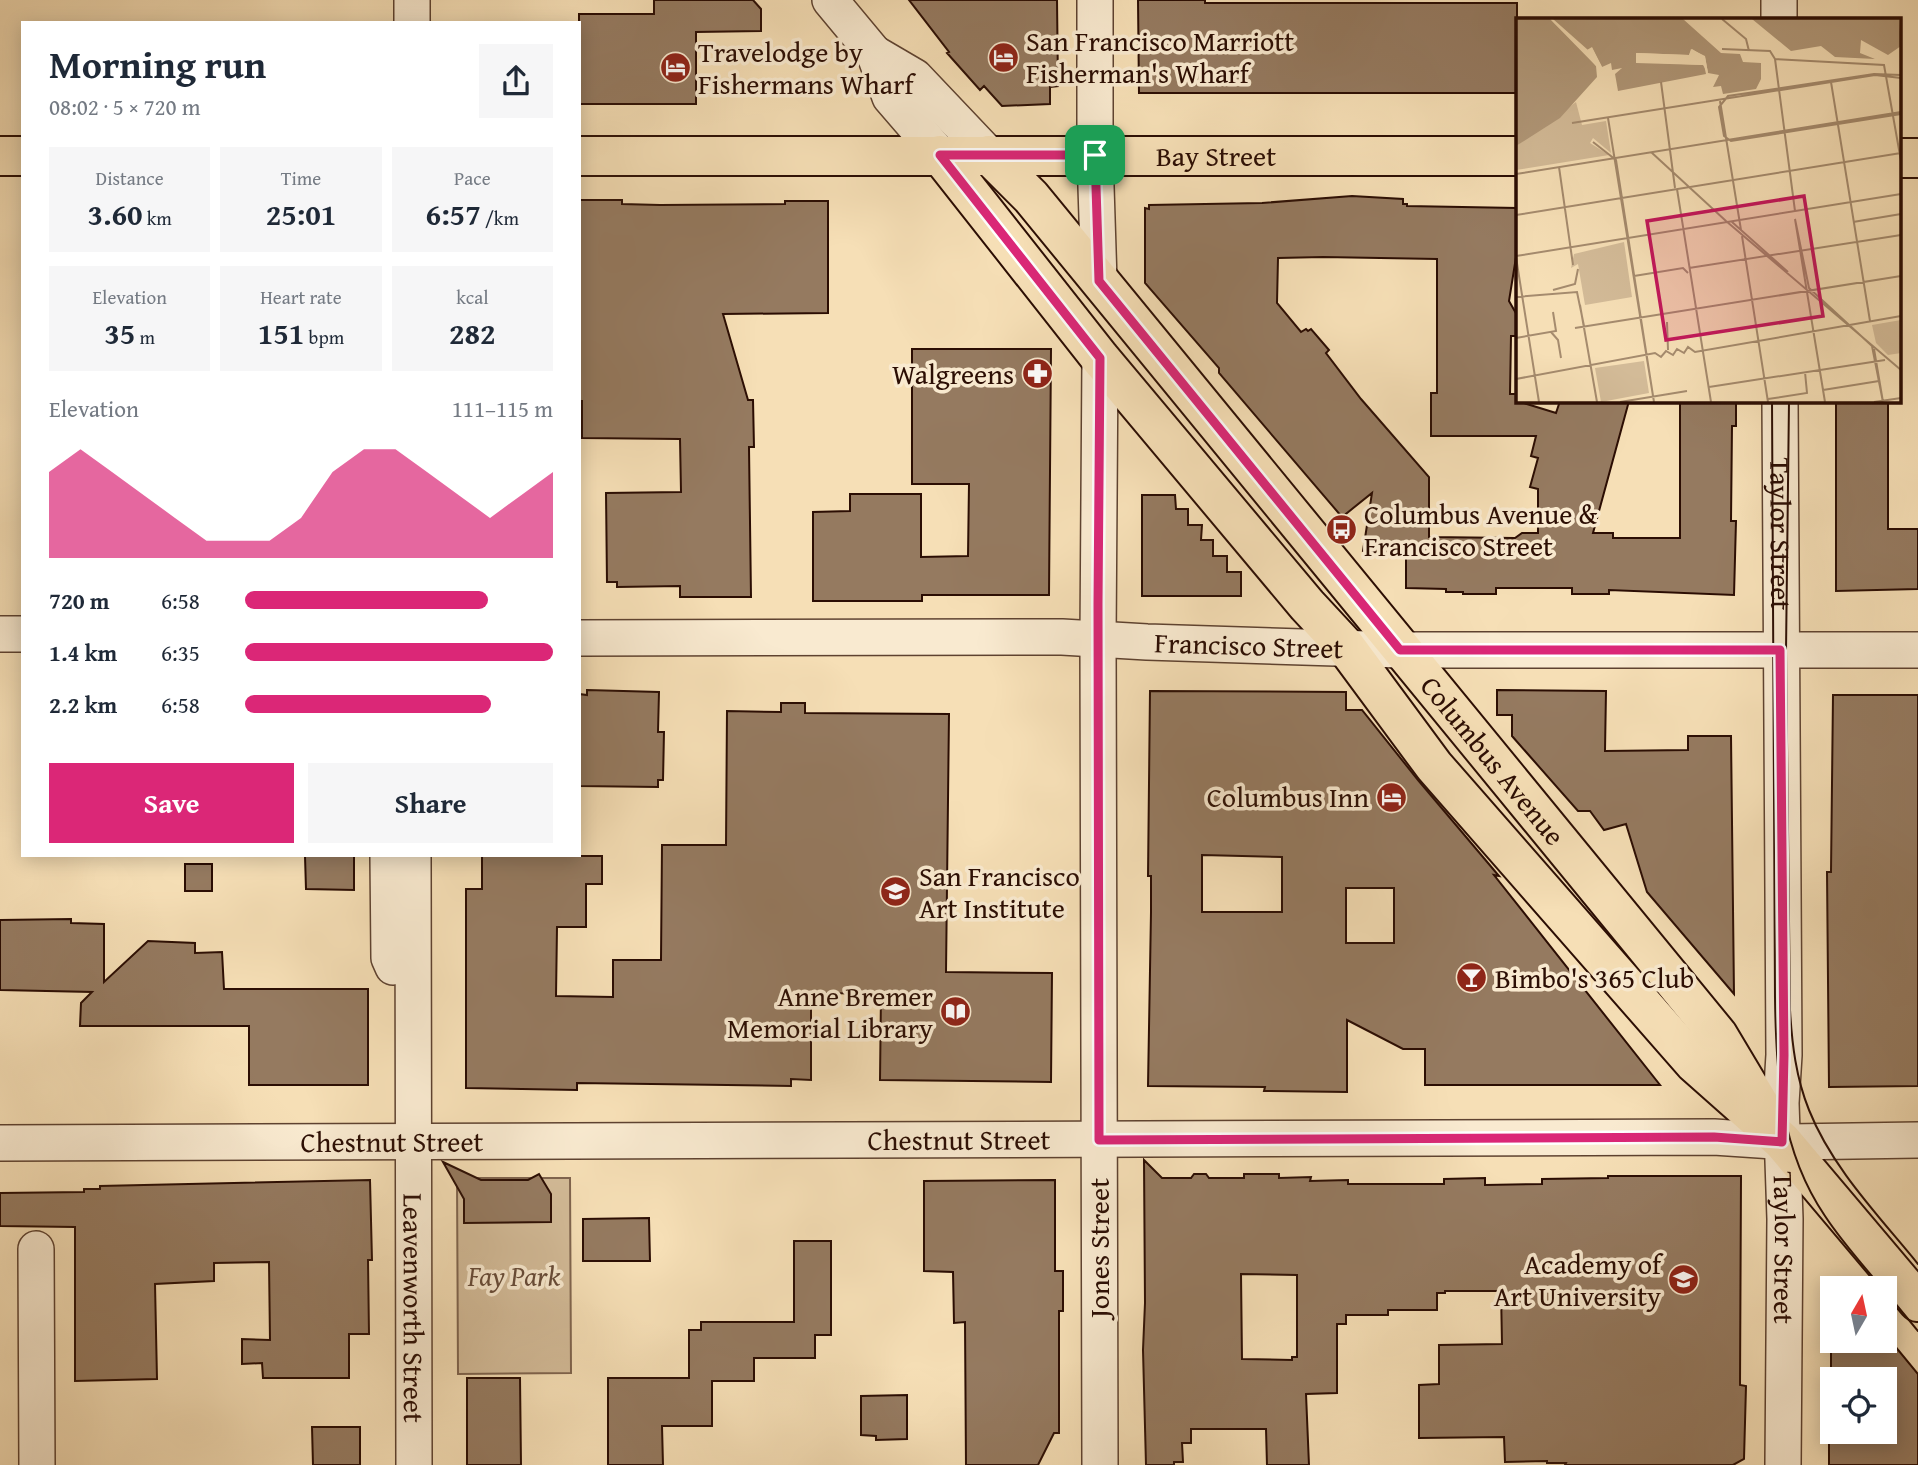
<!DOCTYPE html>
<meta charset="utf-8">
<style>
body{margin:0;font-family:"Gentium Book Plus",serif;background:#f6f6f7;color:#1f2937;height:100vh;display:flex;flex-direction:column;font-size:26px;white-space:nowrap}
*{box-sizing:border-box;margin:0}
p{font-size:23px;color:#747a83}
.icon{flex:none;width:38px;height:38px;fill:none;stroke:currentColor;stroke-width:2;stroke-linecap:round;stroke-linejoin:round}
.map{position:relative;flex:1;overflow:hidden}
.panel{position:absolute;left:21px;top:21px;width:560px;height:836px;display:flex;flex-direction:column;background:#fff;border-radius:0px;box-shadow:0 4px 18px #0003}
.panel>*{flex:none}
.needle{width:46px;rotate:9deg}
.fabs{position:absolute;left:1820px;top:1276px;display:grid;gap:14px}
.fabs a{display:grid;place-items:center;width:77px;height:77px;border-radius:0px;background:#fff;box-shadow:0 4px 18px #0003;font-size:35px}
.pin{position:absolute;display:grid;place-items:center;width:60px;height:60px;color:#fff;margin:-30px;border-radius:14px;box-shadow:0 4px 10px #0006}
.round{display:grid;place-items:center;flex:none;width:74px;height:74px;border-radius:0px;background:#f6f6f7}
.overview{display:flex;align-items:center;justify-content:space-between;height:119px;padding:0 28px}
h1{font-size:38px;font-weight:700;line-height:52px}
.stats{display:grid;grid-template-columns:repeat(3,1fr);gap:10px;height:119px;padding:7px 28px}
.stats div{display:grid;align-content:center;border-radius:0px;background:#f6f6f7;text-align:center}
.stats b{font-size:30px;font-weight:700}
.stats small{font-size:19px;font-weight:400}
.stats p{font-size:19px}
.chart{height:196px;padding:14px 28px}
.chart p{display:flex;justify-content:space-between}
.chart svg{width:100%;height:126px;margin-top:7px;fill:#db2777;opacity:.7}
.cta{display:flex;gap:14px;margin-top:auto;padding:14px 28px}
.cta a{flex:1;height:80px;border-radius:0px;background:#db2777;color:#fff;font-size:28px;font-weight:700;line-height:80px;text-align:center}
.cta a+a{background:#f6f6f7;color:#1f2937}
ul{padding:0 28px;list-style:none;font-size:23px}
li{display:grid;grid-template-columns:112px 84px 1fr;align-items:center;height:52px}
li i{height:18px;border-radius:9px;background:#db2777}
.map>svg:first-child{display:block}
</style>
<div class="map">
<svg width="1918" height="1465" viewBox="0 0 1918 1465">
<rect width="100%" height="100%" fill="#f6dfb6"/>
<filter id="stains"><feTurbulence type="fractalNoise" baseFrequency=".00286" numOctaves="4"/><feColorMatrix values="0 0 0 0 .2 0 0 0 0 .09 0 0 0 0 .02 0 0 0 .5 -.17"/></filter>
<radialGradient id="worn" r=".72"><stop offset=".6" stop-color="#630" stop-opacity="0"/><stop offset="1" stop-color="#630" stop-opacity=".3"/></radialGradient>
<path fill="#d3bb98" stroke="#7f644e" stroke-width="2" d="M457,1178H570L571,1373L458,1374Z"/>
<path fill="#957a60" stroke="#2b0d03" stroke-width="2" fill-rule="evenodd" d="M654,0H753L761,9V31L696,32V104H579V14H654Z
M909,0H1057L1058,86L1050,87V104L1002,106L984,86L980,90L947,53L949,52Z
M1138,0H1205V3H1517V93H1139Z
M1352,196L1403,199V204H1407V206L1517,208V251L1509,301L1517,315V336H1511L1510,394H1517V401L1556,413L1560,401H1629L1593,533H1613V538H1680V401H1736V426H1732L1731,521H1736L1734,595L1609,590V594H1572V588H1496V594H1463V592H1446V589L1406,588V556L1363,551L1372,493L1342,517L1219,373V368L1145,283V208L1149,209V205L1262,203ZM1323,257L1437,259V393H1431V436H1536L1531,456L1538,458L1530,487L1538,489V533H1522L1515,538L1429,537V477L1361,399L1326,353L1329,350L1311,329L1308,331L1306,329L1301,332L1277,303L1278,258Z
M579,200H622V204L660,205L785,204V201H828V313L723,314L748,400H753L754,447H749L751,597H680V586L617,587V582H607L606,493L681,492L680,439L582,438V401H579Z
M912,349H1051L1049,595H922V601H813V512L850,511V494H921V557L968,556L969,484H912Z
M1836,401H1888V529H1918V589L1836,591Z
M1142,495H1175L1176,509H1188V525H1202L1201,540H1213V556H1227V572H1241V596H1142Z
M587,690L659,692L658,732H664L663,780H658V787L579,786V694L587,695Z
M1497,690L1606,691L1605,751L1688,750V736H1731L1734,994L1647,892L1626,824L1604,830L1590,811H1578L1512,736V715H1497Z
M1150,691L1346,692V710H1362L1418,780L1499,876L1494,875L1660,1085H1425V1049H1403L1347,1020V1092L1264,1091L1265,1087L1148,1086L1151,912V876H1148ZM1202,855L1282,857V912H1202ZM1346,888H1394V943H1346Z
M1833,695H1918V1086L1829,1087L1827,872H1831Z
M781,703H805V713L949,714L946,972L1052,973L1051,1082L880,1080L881,994L824,993V1007H811V1080L791,1079V1086L577,1083V1090L466,1088V889H482V856H602V884H586V927H557L556,996L613,997V960H661L662,845H726L727,711L781,712Z
M305,856H354V890L306,889Z
M185,864H212V891H185Z
M71,919V923L104,924V982L148,941L195,943V953L222,952L224,989H368V1085H249V1026H80L81,1003L92,992L0,990V920Z
M1144,1160L1162,1178H1191L1194,1174H1206L1209,1178H1244V1174H1279V1178L1311,1177L1310,1181L1348,1180V1184H1444V1179L1485,1178V1185L1542,1184V1179L1608,1178V1176H1741L1740,1385L1746,1386L1744,1459L1733,1465H1565L1566,1463H1547V1461L1505,1462L1504,1437L1419,1438V1385L1439,1384V1345L1502,1344L1501,1291H1445V1293H1437V1310H1388V1315H1346V1324H1337V1393L1306,1394L1309,1465H1267L1266,1429H1191V1443H1182L1183,1462H1174V1465H1146L1143,1350L1145,1303ZM1241,1274L1297,1275V1357H1292V1360L1242,1359Z
M443,1162L481,1180H528L539,1174L551,1194V1222L464,1223V1199Z
M370,1180L372,1260H368L369,1334H349V1378H263L262,1363L242,1364V1339L270,1340L269,1262L214,1263V1281L155,1284L157,1379L75,1381V1227L0,1226V1193L84,1192V1189H100V1186Z
M1055,1180V1271H1063V1311H1059V1433H1054L1038,1465H966L965,1322L954,1323L953,1272L924,1271V1181Z
M649,1218L650,1261H583V1219Z
M794,1241H831V1335H815V1358H754V1381H712V1426H662L663,1465H608V1378H689V1330H701V1322H794Z
M1831,1340H1890L1918,1374V1465H1829V1432H1885V1379H1831Z
M467,1378H520L521,1465H467Z
M907,1395V1439L876,1440V1436L861,1435V1396Z
M312,1427H360V1465H313Z"/>
<g fill="none" stroke-linecap="round" stroke-linejoin="round">
<defs>
<g id="minor">
<path d="M412,0V23"/>
<path d="M830,0L874,53L890,97L940,155"/>
<path d="M1095,0V155L1099,281"/>
<path d="M1779,19V0"/>
<path d="M874,53L915,77L989,155"/>
<path id="s1" d="M1780,401L1784,1055L1781,1103L1785,1219L1783,1465"/>
<path d="M0,634H23"/>
<path id="s2" d="M579,638L1062,637L1147,642L1400,650H1918"/>
<path d="M388,856L389,958L393,967"/>
<path id="s3" d="M413,856L414,1465"/>
<path id="s4" d="M0,1143L1714,1137L1790,1142L1918,1140"/>
<path d="M36,1249L37,1465"/>
<path d="M1100,1465L1098,639L1100,358"/>
</g>
<g id="major">
<path d="M940,155L1100,358L1307,605L1346,647L1434,766L1694,1063L1782,1141L1918,1302"/>
<path id="s5" d="M989,155L1031,197L1718,1035L1761,1107"/>
<path d="M0,156H23"/>
<path id="s6" d="M579,156H1517"/>
<path d="M1899,158H1918"/>
</g>
</defs>
<use href="#minor" stroke="#5e4230" stroke-width="38"/>
<use href="#major" stroke="#2b0d03" stroke-width="42"/>
<use href="#minor" stroke="#f9ead0" stroke-width="35"/>
<use href="#major" stroke="#f6dfb6" stroke-width="38"/>
<path stroke="#2b0d03" stroke-width="2" d="M1772,401L1775,997C1776,1074 1780,1150 1825,1216C1842,1242 1863,1265 1882,1288
M1789,401L1786,651L1790,1010C1792,1044 1796,1078 1809,1110C1832,1168 1879,1216 1918,1264
M1885,1291L1918,1331"/>
</g>
<g fill="none" stroke-linecap="round" stroke-linejoin="round">
<defs>
<path id="route" d="M940,155H1095L1099,281L1400,650H1780L1784,1055L1782,1142L1714,1137L1099,1140L1098,604L1100,358Z"/>
</defs>
<use href="#route" stroke="#fff" stroke-width="14"/>
<use href="#route" stroke="#db2777" stroke-width="9"/>
</g>
<defs>
<symbol id="hotel-disc" viewBox="-11 -11 22 22"><circle r="9.5" fill="#8f2418" stroke="#f9ead0"/><path d="M-6-4.5h1.5V1H6V5H4.5V3h-9V5H-6ZM-4 0a1.8 1.8 0 1 1 3.6 0ZM.5 0V-2.5h3Q6-2.5 6 0Z" fill="#fff"/></symbol>
<symbol id="pharmacy-disc" viewBox="-11 -11 22 22"><circle r="9.5" fill="#8f2418" stroke="#f9ead0"/><path d="M-2-6h4v4h4v4h-4v4h-4v-4h-4v-4h4Z" fill="#fff"/></symbol>
<symbol id="bus-disc" viewBox="-11 -11 22 22"><circle r="9.5" fill="#8f2418" stroke="#f9ead0"/><path d="M-5-6H5V4H4V6H2V4H-2V6H-4V4H-5ZM-3.5-4V0h7V-4ZM-3.5 1.2v1.5H-2V1.2ZM2 1.2v1.5H3.5V1.2Z" fill="#fff"/></symbol>
<symbol id="university-disc" viewBox="-11 -11 22 22"><circle r="9.5" fill="#8f2418" stroke="#f9ead0"/><path d="M0-5L7-2L0 1L-7-2ZM-4 1L0 2.5L4 1V4Q0 6-4 4Z" fill="#fff"/></symbol>
<symbol id="bar-disc" viewBox="-11 -11 22 22"><circle r="9.5" fill="#8f2418" stroke="#f9ead0"/><path d="M-6-5H6L.8 .8V4.5H3.5V6h-7V4.5H-.8V.8Z" fill="#fff"/></symbol>
<symbol id="library-disc" viewBox="-11 -11 22 22"><circle r="9.5" fill="#8f2418" stroke="#f9ead0"/><path d="M-6-4Q-3-5.5-.7-3.5V5Q-3 3-6 4ZM6-4Q3-5.5 .7-3.5V5Q3 3 6 4Z" fill="#fff"/></symbol>
</defs>
<g fill-rule="evenodd">
<use href="#hotel-disc" x="986" y="40" width="35" height="35"/>
<use href="#hotel-disc" x="658" y="50" width="35" height="35"/>
<use href="#pharmacy-disc" x="1020" y="356" width="35" height="35"/>
<use href="#bus-disc" x="1324" y="512" width="35" height="35"/>
<use href="#hotel-disc" x="1374" y="780" width="35" height="35"/>
<use href="#university-disc" x="878" y="874" width="35" height="35"/>
<use href="#bar-disc" x="1454" y="960" width="35" height="35"/>
<use href="#library-disc" x="938" y="994" width="35" height="35"/>
<use href="#university-disc" x="1666" y="1262" width="35" height="35"/>
</g>
<g text-anchor="middle" stroke-width="7" stroke-linejoin="round" paint-order="stroke">
<g font-size="28" fill="#2b0d03" stroke="#f9ead0" text-anchor="start">
<text x="1026" y="51">San Francisco Marriott<tspan x="1026" dy="32">Fisherman's Wharf</tspan></text>
<text x="698" y="62">Travelodge by<tspan x="698" dy="32">Fishermans Wharf</tspan></text>
<text x="1014" y="384" text-anchor="end">Walgreens</text>
<text x="1364" y="524">Columbus Avenue &amp;<tspan x="1364" dy="32">Francisco Street</tspan></text>
<text x="1369" y="807" text-anchor="end">Columbus Inn</text>
<text x="919" y="886">San Francisco<tspan x="919" dy="32">Art Institute</tspan></text>
<text x="1495" y="988">Bimbo's 365 Club</text>
<text x="933" y="1006" text-anchor="end">Anne Bremer<tspan x="933" dy="32">Memorial Library</tspan></text>
<text x="1661" y="1274" text-anchor="end">Academy of<tspan x="1661" dy="32">Art University</tspan></text>
</g>
<g font-size="28" fill="#2b0d03" stroke="#f9ead0">
<text dy="10" stroke="none"><textPath href="#s6" startOffset="637">Bay Street</textPath></text>
<text dy="10" stroke="none"><textPath href="#s1" startOffset="133">Taylor Street</textPath></text>
<text dy="10" stroke="none"><textPath href="#s2" startOffset="670">Francisco Street</textPath></text>
<text dy="10" stroke="none"><textPath href="#s5" startOffset="788">Columbus Avenue</textPath></text>
<text dy="10" stroke="none"><textPath href="#s4" startOffset="959">Chestnut Street</textPath></text>
<text dy="10" stroke="none"><textPath href="#s4" startOffset="392">Chestnut Street</textPath></text>
<text transform="translate(1099 1248) rotate(-90)" y="10">Jones Street</text>
<text dy="10" stroke="none"><textPath href="#s1" startOffset="847">Taylor Street</textPath></text>
<text dy="10" stroke="none"><textPath href="#s3" startOffset="452">Leavenworth Street</textPath></text>
</g>
<g font-size="28" font-style="italic" fill="#664a37" stroke="#f9ead0">
<text x="514" y="1286">Fay Park</text>
</g>
</g>
<g transform="translate(1516 18)">
<rect width="385" height="385" fill="#f6dfb6"/>
<path d="M60,84L66,107L90,103L95,135L77,120L74,125L93,137L0,152V128ZM108,224L116,279L69,287L62,246L55,250L58,236ZM385,302V335L372,337L360,325L356,307ZM128,343L133,375L85,384L79,350Z" fill="#d3bb98"/>
<path d="M0,1H34L66,31L80,48L81,59L44,100L0,128ZM37,1H167L205,35L224,36L227,44L245,45V61L240,71L207,76L205,68L197,69L203,57L192,55L189,39L176,31L173,37L121,35L120,44L188,47L190,56L102,73L99,56L106,50L96,52L95,45L86,49L76,30L72,32ZM236,1H383L385,28L372,37L345,22L344,35L359,41L319,39L305,28L275,33Z" fill="#b19879"/>
<path d="M34,1L71,32L76,29L86,49L80,48ZM175,31L189,38L192,55L187,47L120,45V35L173,37Z" fill="#f6dfb6"/>
<path fill="none" stroke="#b19879" stroke-width="3.5" d="M354,1L372,26"/>
<path fill="none" stroke="#a58b6e" stroke-width="2" d="M206,1L230,21L233,33M206,31L254,33L259,41M259,41L368,47L385,143M259,41L279,193M385,57L358,56L212,78L203,89L208,118L215,123L385,96M145,64L159,170M315,64L354,303M204,83L225,212M92,100L138,384M56,105L359,57L385,60M77,124L100,142L138,384M135,134L210,203M43,149L57,247M0,156L385,94M161,171L195,384M0,197L385,135M279,201L309,384M279,201L293,270L356,328L367,384M210,203L385,352M216,204L272,254M337,204L385,196M226,218L252,384M0,238L385,176M0,239L23,384M173,250L385,217M118,258L167,250L172,255M37,272L59,266L62,251M0,279L61,274L68,308M64,287L81,384M151,304L152,332M59,310L385,258M35,314L42,322L45,340M0,320L40,313L37,294M358,331L367,384M0,361L139,335L145,339L150,333L157,337L161,331L168,335L172,329L179,334L385,298M193,369L369,342M307,372L363,363M252,381L291,375L289,354M104,384L171,373M358,384L385,380"/>
<path fill="#c2185b" fill-opacity="0.15" stroke="#c2185b" stroke-width="3.5" d="M288,178L307,298L150,322L131,203Z"/>
<rect width="385" height="385" fill="none" stroke="#2b0d03" stroke-width="3.5"/>
</g>
<rect width="100%" height="100%" filter="url(#stains)"/>
<rect width="100%" height="100%" fill="url(#worn)"/>
</svg>
<div class="fabs">
<a><svg class="needle" viewBox="-14 -14 28 28"><path d="M0-13l5 13h-10z" fill="#e53935"/><path d="M0 13l5-13h-10z" fill="#747a83"/></svg></a>
<a><svg class="icon" aria-label="locate" viewBox="0 0 24 24"><circle cx="12" cy="12" r="6"/><path d="M12 2v4M12 18v4M2 12h4M18 12h4"/></svg></a>
</div>
<div class="pin" style="left:1095px;top:155px;background:#1e9e55"><svg class="icon" aria-label="arrive" viewBox="0 0 24 24"><path d="M6 21V4h12l-3 4 3 4H6"/></svg></div>
<section class="panel">
<div class="overview"><div><h1>Morning run</h1><p>08:02 · 5 × 720 m</p></div><a class="round"><svg class="icon" aria-label="share" viewBox="0 0 24 24"><path d="M12 15V3M7 8l5-5 5 5M5 13v7h14v-7"/></svg></a></div>
<div class="stats">
<div><p>Distance</p><b>3.60<small> km</small></b></div>
<div><p>Time</p><b>25:01</b></div>
<div><p>Pace</p><b>6:57<small> /km</small></b></div>
</div>
<div class="stats">
<div><p>Elevation</p><b>35<small> m</small></b></div>
<div><p>Heart rate</p><b>151<small> bpm</small></b></div>
<div><p>kcal</p><b>282</b></div>
</div>
<div class="chart"><p><span>Elevation</span>111–115 m</p>
<svg viewBox="0 0 160 44" preserveAspectRatio="none"><path d="M0 44V14L10 6L20 14L30 22L40 30L50 38L60 38L70 38L80 30L90 14L100 6L110 6L120 14L130 22L140 30L150 22L160 14V44z"/></svg>
</div>
<ul>
<li><b>720 m</b>6:58<i style="width:79%"></i></li>
<li><b>1.4 km</b>6:35<i style="width:100%"></i></li>
<li><b>2.2 km</b>6:58<i style="width:80%"></i></li>
</ul>
<div class="cta"><a>Save</a><a>Share</a></div>
</section>
</div>
